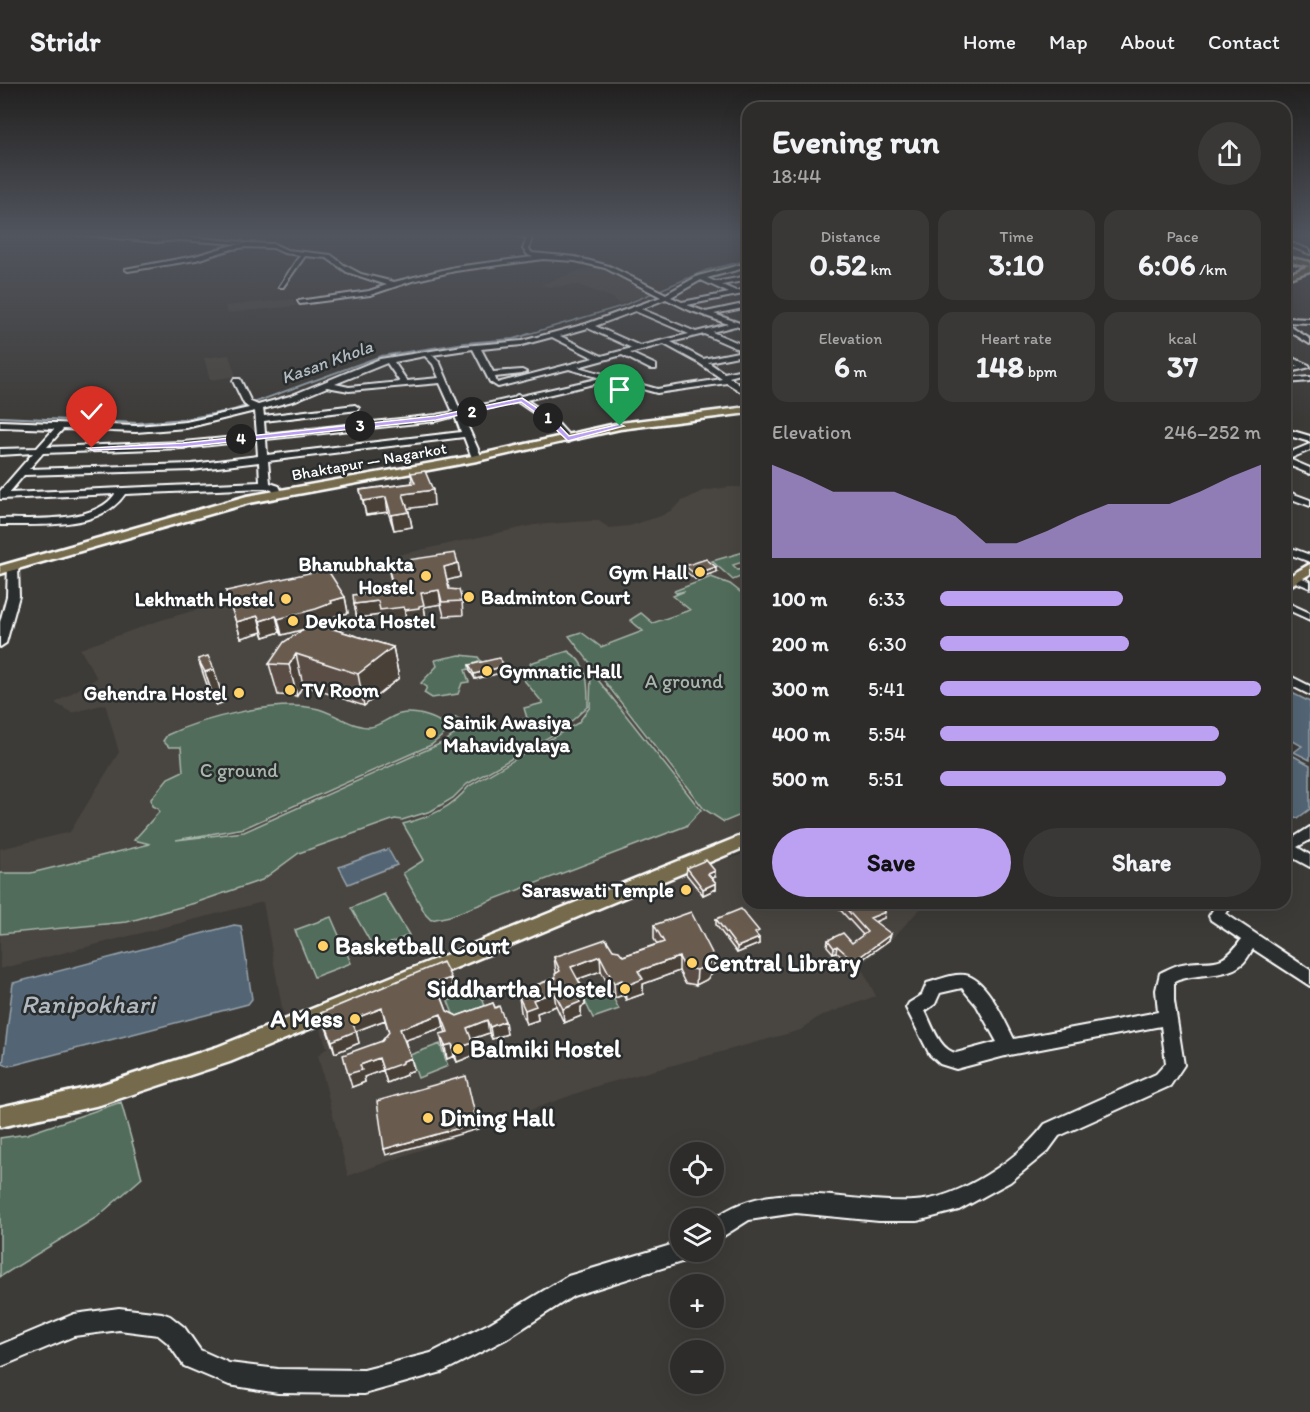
<!DOCTYPE html>
<meta charset="utf-8">
<style>
body{margin:0;font-family:Itim,sans-serif;background:#3a3836;color:#f1f3f6;height:100vh;display:flex;flex-direction:column;font-size:22px;white-space:nowrap}
*{box-sizing:border-box;margin:0}
p{font-size:20px;color:#a7a7a8}
.icon{flex:none;width:33px;height:33px;fill:none;stroke:currentColor;stroke-width:2;stroke-linecap:round;stroke-linejoin:round}
.map{position:relative;flex:1;overflow:hidden}
.side{position:absolute;left:742px;top:18px;width:549px;height:807px;display:flex;flex-direction:column;background:#2e2c2a;border-radius:18px;box-shadow:0 6px 24px #0002,0 0 0 2px #494847}
.side>*{flex:none}
.fabs{position:absolute;left:670px;top:1058px;display:grid;gap:12px}
.fabs a{display:grid;place-items:center;width:54px;height:54px;border-radius:50%;background:#2e2c2a;box-shadow:0 6px 24px #0002,0 0 0 2px #494847;font-size:30px}
.pin{position:absolute;display:grid;place-items:center;width:51px;height:51px;color:#fff;margin:-62px -26px;border-radius:50% 50% 50% 0;rotate:-45deg;box-shadow:0 0 6px #0007}
.pin .icon{rotate:45deg}
.km{position:absolute;width:30px;height:30px;margin:-15px;border-radius:50%;background:#222;color:#fff;font-size:16px;line-height:30px;text-align:center}
.round{display:grid;place-items:center;flex:none;width:63px;height:63px;border-radius:32px;background:#3a3836}
.head{display:flex;align-items:center;justify-content:space-between;height:102px;padding:0 30px}
h1{font-size:33px;font-weight:700;line-height:45px}
.metrics{display:grid;grid-template-columns:repeat(3,1fr);gap:9px;height:102px;padding:6px 30px}
.metrics div{display:grid;align-content:center;border-radius:15px;background:#3a3836;text-align:center}
.metrics b{font-size:30px;font-weight:700}
.metrics small{font-size:16px;font-weight:400}
.metrics p{font-size:16px}
.chart{height:168px;padding:12px 30px}
.chart p{display:flex;justify-content:space-between}
.chart svg{width:100%;height:108px;margin-top:6px;fill:#bca0f2;opacity:.7}
.primary-button{display:flex;gap:12px;margin-top:auto;padding:12px 30px}
.primary-button a{flex:1;height:69px;border-radius:36px;background:#bca0f2;color:#111;font-size:24px;font-weight:700;line-height:69px;text-align:center}
.primary-button a+a{background:#3a3836;color:#f1f3f6}
ul{padding:0 30px;list-style:none;font-size:20px}
li{display:grid;grid-template-columns:96px 72px 1fr;align-items:center;height:45px}
li i{height:15px;border-radius:8px;background:#bca0f2}
header{display:flex;align-items:center;gap:36px;box-sizing:border-box;height:84px;padding:0 30px;background:#2e2c2a;border-bottom:2px solid #494847}
header strong{font-size:28px}
nav{display:flex;gap:33px;margin-inline-start:auto;font-size:21px}
.map>svg:first-child{display:block}
</style>
<header>
<strong>Stridr</strong>
<nav><a>Home</a><a>Map</a><a>About</a><a>Contact</a></nav>
</header>
<div class="map">
<svg width="1310" height="1328" viewBox="0 0 1310 1328">
<rect width="100%" height="100%" fill="#3d3b38"/>
<filter id="ink" filterUnits="userSpaceOnUse"><feTurbulence type="fractalNoise" baseFrequency=".0167" numOctaves="2"/><feDisplacementMap in="SourceGraphic" scale="12" xChannelSelector="R" yChannelSelector="G"/><feConvolveMatrix kernelMatrix="1 2 1 2 8 2 1 2 1" color-interpolation-filters="sRGB"/></filter>
<g filter="url(#ink)">
<path fill="#4a453f" d="M601,182L654,208L619,220L613,214L578,201L549,203L541,201L581,186Z
M293,215L296,222L227,229L225,222Z
M229,271L236,292L210,296L204,274Z
M729,403H748V751L337,910L288,931L283,929L263,818L0,885V765L70,748L119,668L105,620L72,629L55,619L97,594L80,565L158,537L343,483L534,441L589,437H599L609,444L629,442L661,432L672,426L682,417L703,407Z
M748,768V819H930L920,825L888,859L860,881L876,912L818,933L801,946L597,1002L348,1092L318,971L327,964L317,934L718,773L732,774Z"/>
<path fill="#516c5a" stroke="#a8b6ac" stroke-width="1.5" d="M747,467L748,480L746,477L733,481L738,486L748,482V490L733,496L712,477Z
M711,493L730,500L748,514V728L724,738L704,725L569,552L581,548L601,563L643,547L630,536L641,529L653,539L690,526L673,512L685,507L676,509L674,507Z
M568,567C589,580 588,600 588,622L563,645L467,700L453,714L431,727L402,736L395,735L299,769L262,796L195,819L127,838L0,850V789H31L150,760L134,756L159,728L158,725L152,722L151,715L168,694L183,687L181,663H169L163,657L167,651C203,634 275,616 314,624C333,627 351,644 370,643C380,642 390,632 400,630C413,627 445,633 447,648L431,661L244,744L176,756L244,748L444,658L455,650L450,638L456,633L468,642L492,646L527,634L524,624L543,619L518,589L532,587L530,579Z
M460,571L478,573L481,577L475,579L473,584L465,586L469,598L462,599L458,610L432,614L424,609L427,603L421,599L437,582L435,576Z
M591,587L696,720L701,726L686,742L450,832L431,836L426,831L403,789L424,776L403,740C430,733 452,724 469,702L578,639L590,623Z
M384,810L409,851L375,866L351,824Z
M331,833L351,879L314,893L295,846Z
M607,902L619,925L593,934L582,911Z
M479,906L488,930L457,940L448,917Z
M440,960L448,982L418,994L410,971Z
M121,1018L142,1094L97,1133L0,1193V1054L27,1050Z"/>
<path fill="#526575" stroke="#97a3ac" stroke-width="1.5" d="M1286,606L1310,618V676L1294,668L1302,662L1286,653Z
M1290,670L1310,681V725L1298,734L1286,731V673Z
M388,765L397,781L348,800L339,783Z
M234,841L241,842L252,915L248,920L14,981L8,982L3,980L13,899Z"/>
<g fill="none" stroke-linecap="round" stroke-linejoin="round">
<path stroke="#97a3ac" stroke-width="1.5" d="M525,251L622,222L707,186L748,176"/>
<path stroke="#97a3ac" stroke-width="2" d="M0,333L138,339L185,335L234,326L381,272L465,259L513,255L530,250"/>
<defs>
<path id="minor" d="M77,150L156,154L179,152L243,158L240,160L179,156L156,158Z
M511,150H528L532,153L529,165L532,169L575,173L609,182L666,210L698,192L748,179V183L707,194L716,198L748,192V196L722,201L736,207L748,205V209L687,221L706,228L748,219V223L714,230L748,242V246L735,242L712,248L748,263V270L708,278L724,289L748,284V288L729,293L748,307V312L727,299L657,309L610,296L526,316L552,333L572,355L568,358L546,337L518,318L462,330L482,374L477,377L472,374L464,353L268,377L270,399L279,402L283,410L281,412H275L272,406L265,404L125,410C100,447 40,440 0,441V435C32,434 95,440 115,410L0,415V407L33,369L0,371V365L37,364L54,345L0,343V337L136,342L186,338L249,324L244,320L233,297L234,295H240L251,318L258,321L290,312L380,275L463,262L522,257L586,240L661,213L605,184L575,177L543,175L455,187L412,197L370,211L300,220L298,217L369,207L387,201L347,188L327,174L305,172L283,203H279L300,171L284,169L273,164L246,163L232,165L196,176L128,187L125,185L195,172L229,162L246,159L274,160L287,166L331,171L344,181L361,190L394,198L455,183L533,173L528,171L523,165L527,154ZM701,196L729,209L682,218L671,213ZM666,215L689,226L728,240L696,248L641,225ZM635,227L689,250L640,262L595,242ZM588,244L632,264L602,272L560,252ZM704,250L743,267L703,275L671,258ZM552,253L594,274L497,299L495,293L522,290L526,288L522,286L493,288L481,265L522,261ZM664,260L699,279L722,295L657,305L578,283L622,271L650,285H656V281L630,269ZM473,265L490,298L498,303L569,285L601,294L521,312L517,311L513,314L460,326L440,279L432,271ZM425,272L433,280L439,294L407,297L394,278ZM387,279L400,298L349,303L335,300ZM440,299L453,328L436,331L265,350L264,337L358,326L359,324L355,321L264,332L263,325L296,316L327,303L349,307ZM255,327L257,351L183,358L47,363L63,345L136,348L186,344ZM455,332L461,348L267,371L266,355L436,337ZM257,356L258,372L192,380L29,385L43,369L183,364ZM259,378L260,398L9,409L24,391L192,386Z
M1286,157L1310,166V170L1286,161Z
M1286,234L1310,235V239L1286,238Z
M1286,240L1310,255V260L1286,245Z
M1286,271L1309,281L1310,283L1286,289V285L1298,282L1286,276Z
M1310,293V297L1286,299V295Z
M1286,345L1310,352V358L1286,351Z
M1310,360V366L1289,375L1310,384V390L1286,380V370Z
M1286,407L1310,416V422L1286,413Z
M1286,462L1310,471V478L1286,469Z
M13,479L18,482L19,512L6,559L0,563V538L7,512L8,482Z
M1295,491L1310,497V504L1291,496V492Z
M1286,518L1310,529V536L1286,525Z
M1286,590L1310,602V611L1286,599Z
M1310,743V756L1297,763L1310,771V783L1286,770V756L1296,752Z
M1217,819H1233L1226,830L1310,886V902L1253,865C1250,869 1246,877 1242,880C1224,895 1194,888 1174,898V917L1184,981L1170,1002L1059,1052L1048,1067L1010,1098L959,1126L917,1137H879L796,1129L749,1136L714,1158V1135C771,1090 849,1121 914,1117C959,1115 1019,1075 1045,1040L1156,990L1166,979L1161,942L1009,971L956,985L940,980L930,971L906,924L909,919L922,911L927,899C938,896 953,889 965,891C987,895 1004,936 1014,955L1158,928L1156,906L1160,889C1167,886 1175,881 1182,880C1212,874 1220,886 1241,856L1211,836L1209,832ZM962,904L977,922L997,958L956,969C939,966 932,940 925,927L935,920L940,909Z
M681,1158V1167H698L694,1174L573,1212L506,1255L442,1288L364,1310L278,1309L229,1301L184,1282L168,1259L158,1251L119,1246L74,1252L0,1283V1261L74,1230L119,1224L162,1229L170,1232L184,1243L200,1266L229,1279L278,1285L364,1286L431,1269L490,1239L568,1192Z"/>
<path id="major" d="M1286,173L1310,178V187L1286,195V191L1309,182L1286,177Z
M748,323V329L620,345L477,377L249,419L0,490V482L247,412L477,371L620,339Z
M1310,480V490L1286,504V494Z
M748,749V762L230,978L100,1021L0,1043V1023L100,1001L217,963Z"/>
</defs>
<use href="#minor" stroke="#fff" stroke-width="4"/>
<use href="#major" stroke="#fff" stroke-width="5"/>
<use href="#minor" fill="#2a2d2e" fill-rule="evenodd"/>
<use href="#major" fill="#746b4b" fill-rule="evenodd"/>
</g>
<path fill="#5a4e45" stroke="#fff" stroke-width="1.5" d="M411,389L434,421L408,424L412,443L394,446L388,428L366,431L360,406L412,399Z
M387,479H458L460,493L447,496L449,505L462,517L463,531L444,532L441,520L424,523L426,535H421V538L407,540L406,537L382,540L380,531L357,534L354,520L393,505Z
M685,482L716,488L695,495L685,487Z
M226,507L345,513L348,529L335,532V535L320,541L393,563L399,594L364,622L303,601L297,612L278,611L269,580L304,545L282,551L280,548L264,553L262,548L241,554Z
M198,575L224,618L216,621L209,607Z
M469,581L505,588L475,595L470,587Z
M687,784L715,793L712,794L716,799V805L703,811L686,790Z
M834,819H876L884,834L875,838L889,856L853,882L836,868L833,869L827,862L828,856L852,859L863,851Z
M716,835L758,853L759,860L737,869L716,841Z
M654,841L714,873V888L706,896L696,901L685,899L679,887L643,900V910L626,916L623,911L615,914L601,887L578,895L584,907L585,921L581,923V932L564,939L556,922L537,929L538,936L526,940L521,928L519,913H521L520,907L555,894L556,889L554,873L613,866L623,872L657,860L654,855Z
M453,906L441,911L447,927L457,932L493,919L507,950L492,955L489,949L472,955L475,971L457,978L454,972L447,975L443,963L440,950L446,949L444,943L405,956L414,986L406,989V991L387,999L383,986L364,993L365,998L352,1003L382,957L389,949L385,936L356,947L359,959L335,969L321,929Z"/>
<path fill="#4a4038" stroke="#fff" stroke-width="1.5" d="M1290,259L1287,268L1290,267L1286,280V260Z
M433,406L434,421L405,425L403,410Z
M386,413L388,428L366,431L363,417Z
M409,428L412,443L394,446L391,431Z
M458,479L460,493L445,497L444,483Z
M716,483V488L695,495V490Z
M439,506L441,520L424,523L426,535H421V538L407,540L405,526L419,522L421,509Z
M345,513L348,529L335,532V535L320,541L282,551L278,535L331,517Z
M378,517L404,523L406,537L382,540L380,531L357,534L354,520Z
M258,532L262,548L241,554L236,538Z
M276,532L280,548L264,553L260,537Z
M393,563L399,594L364,622L358,590Z
M296,570L303,601L297,612L289,581Z
M505,582V588L475,595L474,590Z
M214,585L224,618L216,621L205,588Z
M715,787V793L708,796V790Z
M716,799V805L703,811V805Z
M885,828L884,834L869,840L870,834Z
M891,850L889,856L853,882L854,877Z
M759,854V860L737,869V863Z
M837,862L836,868L833,869L834,864Z
M600,872L601,887L572,897L571,883Z
M679,873V887L643,900V910L626,916L625,902L638,887Z
M714,873V888L706,896L696,901L697,886Z
M451,894L453,906L439,911L436,899Z
M622,896L623,911L615,914L614,899Z
M584,907L585,921L581,923V932L564,939L563,925L576,910Z
M554,908L556,922L537,929L538,936L526,940L525,926L533,916Z
M382,924L385,936L356,947L359,959L335,969L332,957L351,936Z
M441,930L444,943L403,957L400,945Z
M487,936L489,949L469,956L467,944Z
M505,937L507,950L492,955L490,943Z
M473,959L475,971L457,978L454,965Z
M452,960L454,972L447,975L445,962Z
M379,974L383,986L364,993L365,998L352,1003L348,990L360,981Z
M411,974L414,986L406,989V991L387,999L383,986L403,977Z
M477,1039L478,1045L386,1071L384,1065Z"/>
<path fill="#695b50" stroke="#fff" stroke-width="1.5" d="M1286,256L1290,257V259L1286,260Z
M425,387L433,406L403,410L409,428L391,431L386,413L363,417L360,406L415,399L411,389Z
M455,469L458,479L444,483L449,505L459,506L462,517L442,518L439,506L421,509L424,521L419,522V524L405,526L404,523L380,526L378,517L354,520L353,511L394,505L387,479Z
M706,475L716,483L695,490L685,482Z
M327,485L345,513L331,517L332,519L316,525L278,535L276,532L260,537L258,532L236,538L226,507Z
M313,539L393,563L358,590L296,570L289,581L269,580L284,558Z
M208,572L214,585L205,588L198,575Z
M499,574L505,582L474,590L469,581Z
M706,776L715,787L708,790L716,799L703,805L687,784Z
M841,819H876L885,828L870,834L891,850L854,877L837,862L834,864L828,856L843,849L852,859L867,848Z
M741,825L759,847L755,849L759,854L737,863L716,835Z
M691,828L714,873L707,882L697,886L685,884L679,873L638,887L643,895L625,902L622,896L614,899L600,872L571,883L584,907L576,910L580,918L563,925L554,908L533,916L536,922L525,926L519,913L523,912L520,907L556,894L555,890L560,887L554,873L606,855L613,866L619,867L623,872L664,858L654,841Z
M443,878L451,894L436,899L447,927L457,932L493,919L495,924L499,922L505,937L490,943L487,936L467,944L473,959L454,965L452,960L445,962L440,950L448,948L441,930L400,945L411,974L403,977V979L383,986L379,974L360,981L362,986L348,990L343,971L382,957L389,948L382,924L351,936L356,947L332,957L321,929Z
M466,992L477,1039L384,1065L377,1017Z"/>
</g>
<linearGradient id="sky" x2="0" y2="1"><stop stop-color="#22201f"/><stop offset="0.45" stop-color="#51555e"/><stop offset="1" stop-color="#51555e" stop-opacity="0"/></linearGradient>
<rect width="1310" height="336" fill="url(#sky)"/>
<path fill="#bca0f2" stroke="#fff" stroke-width="1.5" d="M522,314L551,333L569,352L620,340L624,342L568,357L546,336L521,318L436,336L183,363L92,366L88,364L183,359L436,332Z"/>
<g fill="#ffd166" stroke="#2a2d2e" stroke-width="2">
<circle cx="700" cy="488" r="6"/>
<circle cx="426" cy="492" r="6"/>
<circle cx="469" cy="513" r="6"/>
<circle cx="286" cy="515" r="6"/>
<circle cx="293" cy="537" r="6"/>
<circle cx="487" cy="587" r="6"/>
<circle cx="290" cy="606" r="6"/>
<circle cx="239" cy="609" r="6"/>
<circle cx="431" cy="649" r="6"/>
<circle cx="686" cy="806" r="6"/>
<circle cx="323" cy="862" r="6"/>
<circle cx="692" cy="879" r="6"/>
<circle cx="625" cy="905" r="6"/>
<circle cx="355" cy="935" r="6"/>
<circle cx="458" cy="965" r="6"/>
<circle cx="428" cy="1034" r="6"/>
</g>
<g text-anchor="middle" stroke-width="5" stroke-linejoin="round" paint-order="stroke">
<g font-size="16" fill="#fff" stroke="#2a2d2e">
<text transform="translate(369 377) rotate(-10)" y="6">Bhaktapur — Nagarkot</text>
</g>
<g font-size="18" font-style="italic" fill="#b1bac1" stroke="#2a2d2e">
<text transform="translate(327 278) rotate(-20)" y="6">Kasan Khola</text>
</g>
<g font-size="20" font-weight="bold" fill="#fff" stroke="#2a2d2e" text-anchor="end">
<text x="414" y="487">Bhanubhakta<tspan x="414" dy="23">Hostel</tspan></text>
<text x="688" y="495">Gym Hall</text>
<text x="481" y="520" text-anchor="start">Badminton Court</text>
<text x="274" y="522">Lekhnath Hostel</text>
<text x="305" y="544" text-anchor="start">Devkota Hostel</text>
<text x="499" y="594" text-anchor="start">Gymnatic Hall</text>
<text x="302" y="613" text-anchor="start">TV Room</text>
<text x="227" y="616">Gehendra Hostel</text>
<text x="443" y="645" text-anchor="start">Sainik Awasiya<tspan x="443" dy="23">Mahavidyalaya</tspan></text>
<text x="674" y="813">Saraswati Temple</text>
</g>
<g font-size="20" fill="#a8b6ac" stroke="#2a2d2e">
<text x="684" y="604">A ground</text>
<text x="239" y="693">C ground</text>
</g>
<g font-size="24" font-weight="bold" fill="#fff" stroke="#2a2d2e" text-anchor="start">
<text x="335" y="870">Basketball Court</text>
<text x="704" y="887">Central Library</text>
<text x="613" y="913" text-anchor="end">Siddhartha Hostel</text>
<text x="343" y="943" text-anchor="end">A Mess</text>
<text x="470" y="973">Balmiki Hostel</text>
<text x="440" y="1042">Dining Hall</text>
</g>
<g font-size="26" font-style="italic" fill="#b1bac1" stroke="#2a2d2e">
<text x="88" y="929">Ranipokhari</text>
</g>
</g>
</svg>
<div class="fabs">
<a><svg class="icon" aria-label="locate" viewBox="0 0 24 24"><circle cx="12" cy="12" r="6"/><path d="M12 2v4M12 18v4M2 12h4M18 12h4"/></svg></a>
<a><svg class="icon" aria-label="layers" viewBox="0 0 24 24"><path d="M12 4l9 5-9 5-9-5zM3 14l9 5 9-5"/></svg></a>
<a>+</a>
<a>−</a>
</div>
<div class="pin" style="left:620px;top:342px;background:#1e9e55"><svg class="icon" aria-label="arrive" viewBox="0 0 24 24"><path d="M6 21V4h12l-3 4 3 4H6"/></svg></div>
<div class="pin" style="left:92px;top:364px;background:#d93025"><svg class="icon" aria-label="check" viewBox="0 0 24 24"><path d="M5 12l5 5 9-10"/></svg></div>
<b class="km" style="left:548px;top:334px">1</b>
<b class="km" style="left:472px;top:328px">2</b>
<b class="km" style="left:360px;top:342px">3</b>
<b class="km" style="left:241px;top:355px">4</b>
<section class="side">
<div class="head"><div><h1>Evening run</h1><p>18:44</p></div><a class="round"><svg class="icon" aria-label="share" viewBox="0 0 24 24"><path d="M12 15V3M7 8l5-5 5 5M5 13v7h14v-7"/></svg></a></div>
<div class="metrics">
<div><p>Distance</p><b>0.52<small> km</small></b></div>
<div><p>Time</p><b>3:10</b></div>
<div><p>Pace</p><b>6:06<small> /km</small></b></div>
</div>
<div class="metrics">
<div><p>Elevation</p><b>6<small> m</small></b></div>
<div><p>Heart rate</p><b>148<small> bpm</small></b></div>
<div><p>kcal</p><b>37</b></div>
</div>
<div class="chart"><p><span>Elevation</span>246–252 m</p>
<svg viewBox="0 0 160 44" preserveAspectRatio="none"><path d="M0 44V6L10 11L20 17L30 17L40 17L50 22L60 27L70 38L80 38L90 33L100 27L110 22L120 22L130 22L140 17L150 11L160 6V44z"/></svg>
</div>
<ul>
<li><b>100 m</b>6:33<i style="width:57%"></i></li>
<li><b>200 m</b>6:30<i style="width:59%"></i></li>
<li><b>300 m</b>5:41<i style="width:100%"></i></li>
<li><b>400 m</b>5:54<i style="width:87%"></i></li>
<li><b>500 m</b>5:51<i style="width:89%"></i></li>
</ul>
<div class="primary-button"><a>Save</a><a>Share</a></div>
</section>
</div>
